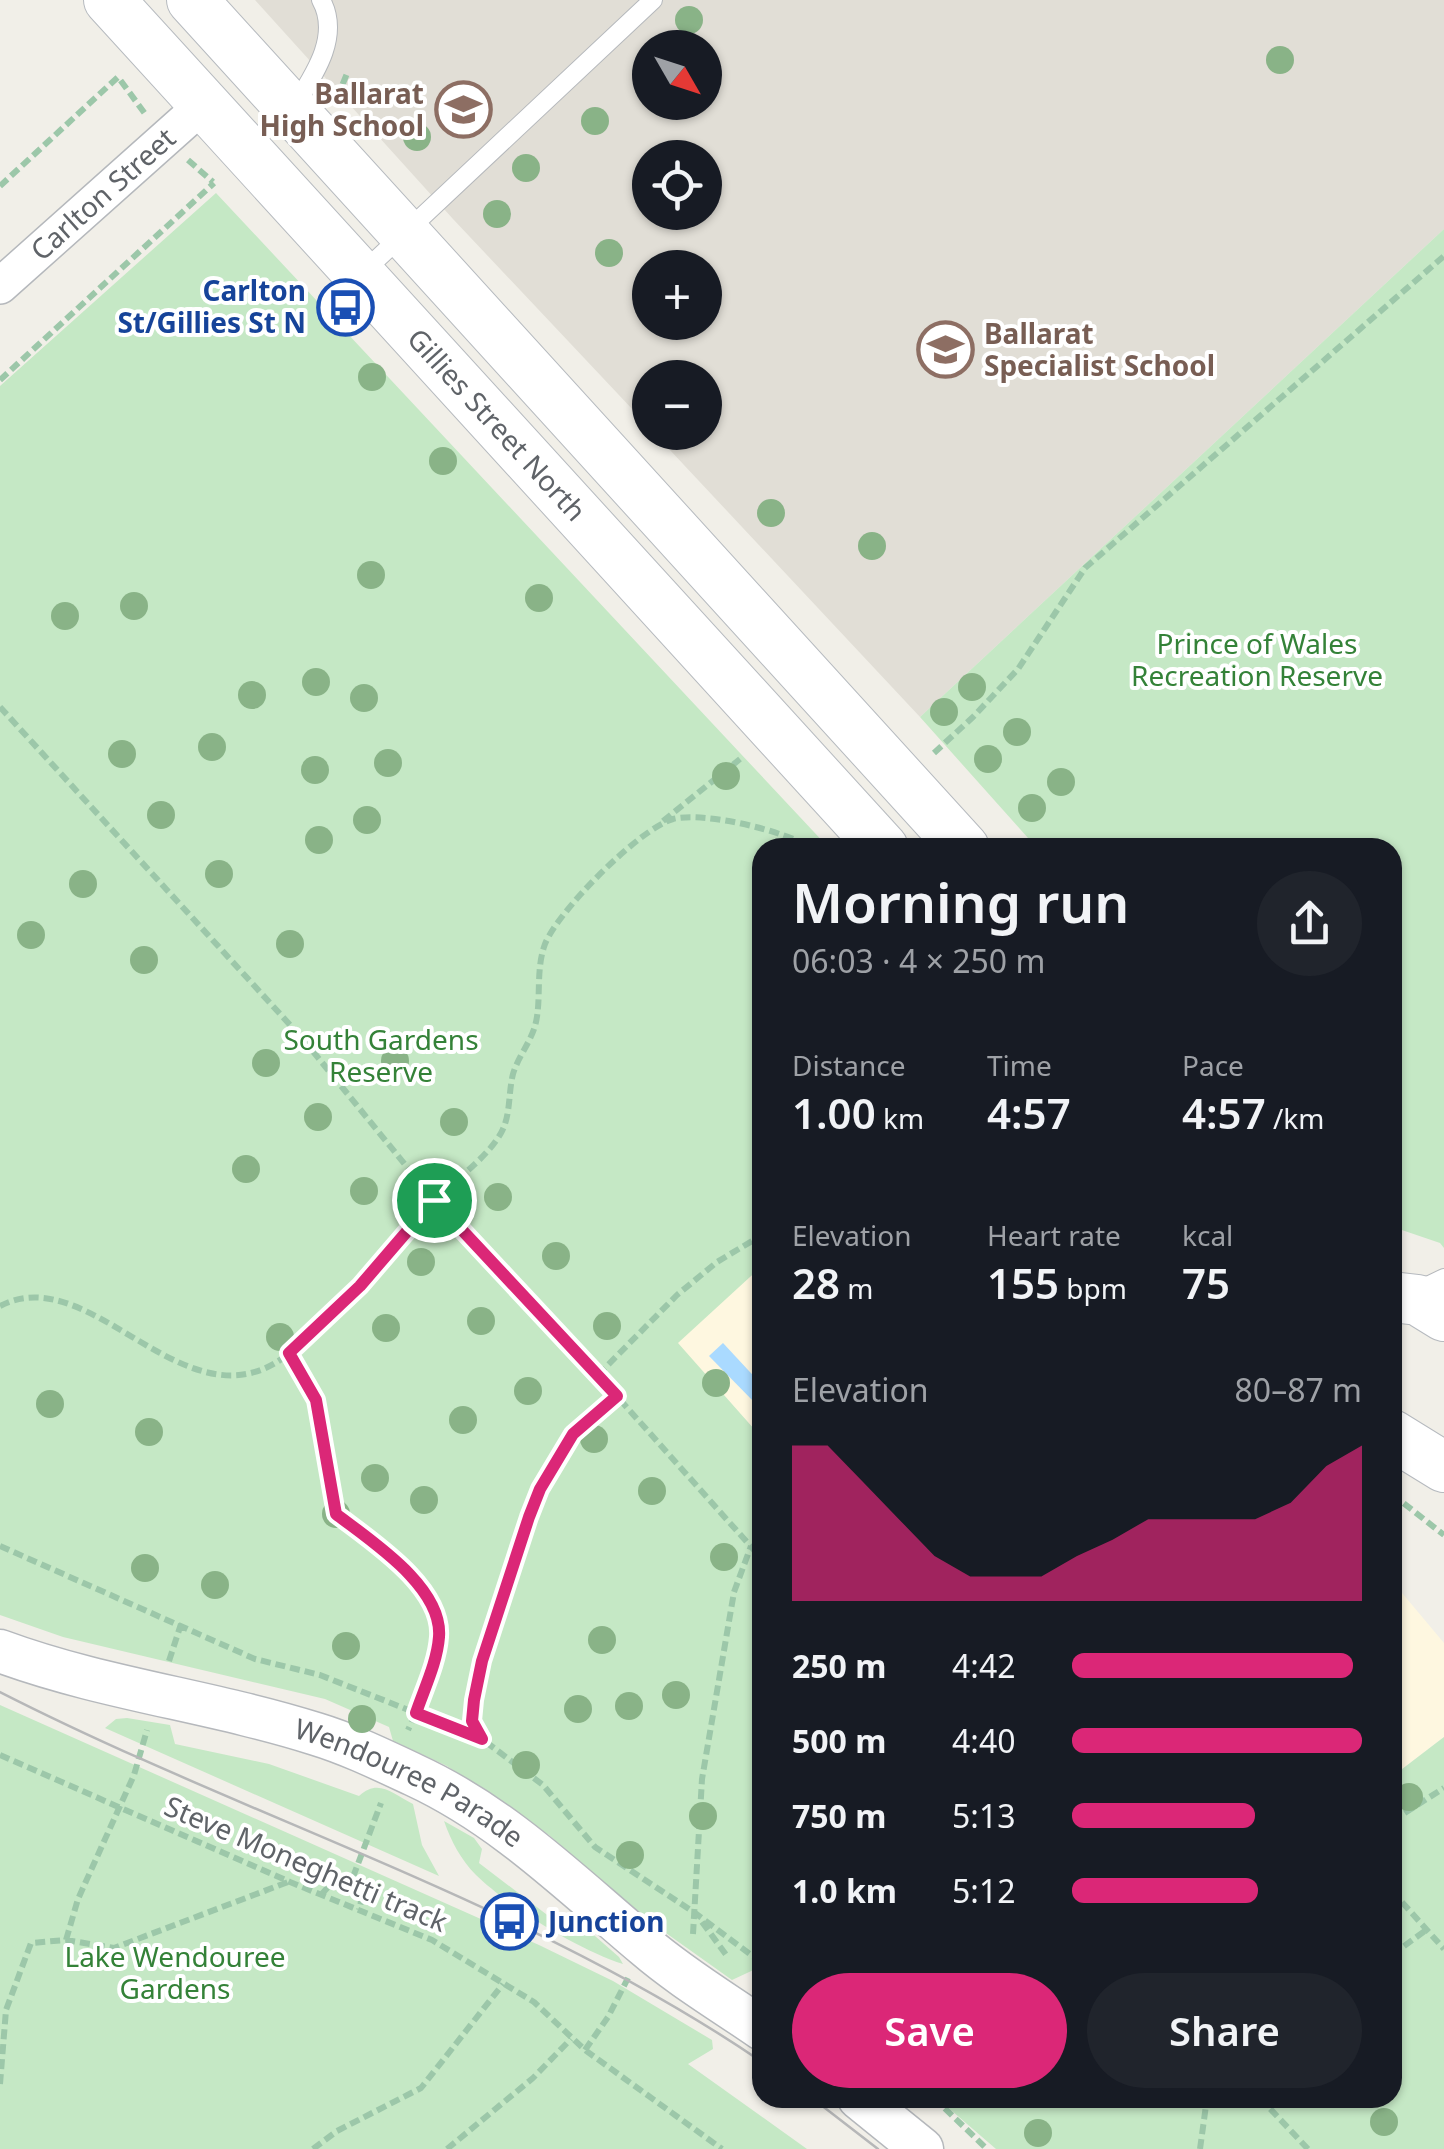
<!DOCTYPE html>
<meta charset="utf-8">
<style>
body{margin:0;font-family:"Noto Sans",sans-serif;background:#20242c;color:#f1f3f6;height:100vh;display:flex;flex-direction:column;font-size:38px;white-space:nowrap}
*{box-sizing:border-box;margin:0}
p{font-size:32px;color:#9ea1a6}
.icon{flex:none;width:55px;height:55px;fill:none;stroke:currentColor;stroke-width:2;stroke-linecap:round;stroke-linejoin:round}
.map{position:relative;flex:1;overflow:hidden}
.details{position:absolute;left:752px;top:838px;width:650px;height:1270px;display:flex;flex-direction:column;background:#171b24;border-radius:30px;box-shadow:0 2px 8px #0004}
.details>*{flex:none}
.needle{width:65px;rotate:129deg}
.tools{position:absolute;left:632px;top:30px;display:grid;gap:20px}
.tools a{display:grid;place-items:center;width:90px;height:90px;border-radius:50%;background:#171b24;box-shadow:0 2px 8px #0004;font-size:50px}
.pin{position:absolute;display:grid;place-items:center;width:85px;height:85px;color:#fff;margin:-42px;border:5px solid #fff;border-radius:50%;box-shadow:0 2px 10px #0007}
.round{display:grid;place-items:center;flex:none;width:105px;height:105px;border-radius:52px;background:#20242c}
.headline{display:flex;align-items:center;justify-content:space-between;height:170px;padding:0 40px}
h1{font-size:55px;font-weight:600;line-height:75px}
.metrics{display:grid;grid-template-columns:repeat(3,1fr);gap:15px;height:170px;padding:10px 40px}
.metrics div{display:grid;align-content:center}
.metrics b{font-size:42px;font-weight:600}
.metrics small{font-size:28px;font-weight:400}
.metrics p{font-size:28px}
.chart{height:280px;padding:20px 40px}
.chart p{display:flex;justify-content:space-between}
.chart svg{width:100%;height:180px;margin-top:10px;fill:#db2777;opacity:.7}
.cta{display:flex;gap:20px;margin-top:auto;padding:20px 40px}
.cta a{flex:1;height:115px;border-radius:60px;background:#db2777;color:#fff;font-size:40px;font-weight:600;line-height:115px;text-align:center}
.cta a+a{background:#20242c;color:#f1f3f6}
ul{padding:0 40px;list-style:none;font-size:32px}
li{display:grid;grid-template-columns:160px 120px 1fr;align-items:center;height:75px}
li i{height:25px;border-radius:12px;background:#db2777}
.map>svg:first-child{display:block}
</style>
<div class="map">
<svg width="1444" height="2149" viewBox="0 0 1444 2149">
<rect width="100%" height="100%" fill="#f1efe8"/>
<path fill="#fef7e0" d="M762,1250V1438L677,1343Z
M1392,1581L1444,1643V1737L1393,1776Z"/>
<path fill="#e1ded6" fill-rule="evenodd" d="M255,0H1444V229L920,717L654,433L705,432V378H650V428L453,219ZM650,48H705V102H650ZM650,158H705V212H650ZM650,268H705V322H650Z"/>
<path fill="#c5e8c5" d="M216,193L828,847L762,848V1266L678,1343L762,1438V1966L732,1980L635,1911L549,1835L447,1766L393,1741L389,1727L325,1699L63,1637L0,1615V386Z
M1444,229V1248L1440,1243L1393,1227L1392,848L1036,847L920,717Z
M0,1705L539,1945L613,1981L712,2040L713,2049L688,2064L807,2149H0Z
M127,1718L170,1725L175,1744L269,1764L359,1796C378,1778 392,1793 413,1804L422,1845L439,1876L105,1728L116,1719Z
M1444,1737V2149H996L937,2098H1392L1393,1776Z
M444,1821L474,1838L482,1849L479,1863L559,1924L570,1919L579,1922L619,1957L623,1964C579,1950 509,1907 476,1875C461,1860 451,1841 444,1821Z"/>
<path fill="#aadaff" d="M723,1343L762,1385V1398L756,1404L709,1356Z"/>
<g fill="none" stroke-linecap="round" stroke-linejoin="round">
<defs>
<path id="service" d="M295,105C314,75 341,36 321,0
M360,275L653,0
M1415,1292L1444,1278"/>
<g id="minor">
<path id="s1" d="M0,286L204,104"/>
</g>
<g id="tertiary">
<path id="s2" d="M0,1651C103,1689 212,1701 316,1734C349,1744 382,1760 414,1775C503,1816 571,1884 645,1946C681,1977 723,2002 762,2029"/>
<path d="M859,2098L922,2149"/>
</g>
<g id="secondary">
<path id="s3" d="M109,0L883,848"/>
<path d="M192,0L964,848"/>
<path d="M1392,1297L1418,1300L1444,1316"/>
<path d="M1392,1435L1444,1467"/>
</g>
</defs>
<use href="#service" stroke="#b5b8bc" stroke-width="20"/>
<use href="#minor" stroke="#b5b8bc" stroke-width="38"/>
<use href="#tertiary" stroke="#b5b8bc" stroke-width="45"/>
<use href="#secondary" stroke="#b6babf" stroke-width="52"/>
<path stroke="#9cc7a9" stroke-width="6" stroke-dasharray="10 5" stroke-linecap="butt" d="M337,98L348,71
M188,160L213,182
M0,186L118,77L146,115
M0,380L214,183
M0,707L302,1038L434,1200L598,1375L762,1559
M934,753L973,717L1018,669L1085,568L1444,256
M663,821L740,759
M0,1306C94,1257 189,1439 292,1351C303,1341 313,1329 323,1318C347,1295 371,1274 393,1249C408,1232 421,1213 437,1198C458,1177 486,1159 501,1133C511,1115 508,1094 513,1074C518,1057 530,1043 535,1026C542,1001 535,971 545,944C558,911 639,829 673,819C703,811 786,831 811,848
M280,1337L316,1400L336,1514C368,1540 435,1582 439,1626C442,1655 420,1704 408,1730
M598,1375L677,1295L717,1262L762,1235
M1392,1494L1444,1535
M0,1546L255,1659L320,1675L482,1739L543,1785L595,1847L695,1913L762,1963
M169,1661L181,1624
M481,1738L473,1721L474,1700L483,1661L529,1517L541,1489L573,1434L617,1397
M0,1755L290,1882L432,1940L534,2002L585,2050L722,2149
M1392,1821L1444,1788
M353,1877L381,1803
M1392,1891L1444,1949
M321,1895L336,1878C362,1871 365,1889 359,1910
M702,1922L727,1956
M693,1934L702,1779L734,1592L751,1546
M66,1940L78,1899L134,1775L147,1730
M1392,1955L1426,1930
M585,2050L608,2017L628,1978
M0,2084L6,2010L31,1943L66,1940L114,1948L288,1882
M934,2098L987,2149
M1260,2098L1308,2149
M313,2149L337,2131L421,2088L503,1984
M447,2149L533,2078L571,2039
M1200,2149L1207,2098"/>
<use href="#service" stroke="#fff" stroke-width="18"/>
<use href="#minor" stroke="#fff" stroke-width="35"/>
<use href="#tertiary" stroke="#fff" stroke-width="42"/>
<use href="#secondary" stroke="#fff" stroke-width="50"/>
<path stroke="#b6b7b8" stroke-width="2.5" d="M0,1692C251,1820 528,1902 762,2062
M812,2098L878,2149"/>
</g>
<g fill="#89b387">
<circle cx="689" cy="20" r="14"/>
<circle cx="1280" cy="60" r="14"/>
<circle cx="595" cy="121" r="14"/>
<circle cx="417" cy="137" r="14"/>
<circle cx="526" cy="168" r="14"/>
<circle cx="497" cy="214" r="14"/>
<circle cx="609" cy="253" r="14"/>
<circle cx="372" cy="377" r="14"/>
<circle cx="443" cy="461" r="14"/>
<circle cx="771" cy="513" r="14"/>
<circle cx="872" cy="546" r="14"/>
<circle cx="371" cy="575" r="14"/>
<circle cx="539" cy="598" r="14"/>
<circle cx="134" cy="606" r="14"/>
<circle cx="65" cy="616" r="14"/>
<circle cx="316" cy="682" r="14"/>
<circle cx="972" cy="687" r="14"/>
<circle cx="252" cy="695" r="14"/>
<circle cx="364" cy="698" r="14"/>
<circle cx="944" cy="712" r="14"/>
<circle cx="1017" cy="732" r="14"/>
<circle cx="212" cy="747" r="14"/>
<circle cx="122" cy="754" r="14"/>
<circle cx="988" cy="759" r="14"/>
<circle cx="388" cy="763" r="14"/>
<circle cx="315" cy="770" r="14"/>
<circle cx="726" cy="776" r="14"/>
<circle cx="1061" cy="782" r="14"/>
<circle cx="1032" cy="808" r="14"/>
<circle cx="161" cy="815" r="14"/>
<circle cx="367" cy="820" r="14"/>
<circle cx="319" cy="840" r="14"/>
<circle cx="219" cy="874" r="14"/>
<circle cx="83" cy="884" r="14"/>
<circle cx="31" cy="935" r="14"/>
<circle cx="290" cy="944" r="14"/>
<circle cx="144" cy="960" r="14"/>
<circle cx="395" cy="1061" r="14"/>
<circle cx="266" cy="1063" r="14"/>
<circle cx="318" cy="1117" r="14"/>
<circle cx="454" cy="1122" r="14"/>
<circle cx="246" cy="1169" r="14"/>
<circle cx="364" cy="1191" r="14"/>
<circle cx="498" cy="1197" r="14"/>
<circle cx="556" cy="1256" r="14"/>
<circle cx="421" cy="1262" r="14"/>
<circle cx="481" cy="1321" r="14"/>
<circle cx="607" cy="1326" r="14"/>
<circle cx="386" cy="1328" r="14"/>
<circle cx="280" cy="1337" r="14"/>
<circle cx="716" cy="1383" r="14"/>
<circle cx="528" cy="1391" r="14"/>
<circle cx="50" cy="1404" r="14"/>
<circle cx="463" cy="1420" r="14"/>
<circle cx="149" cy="1432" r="14"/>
<circle cx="594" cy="1439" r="14"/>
<circle cx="375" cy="1478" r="14"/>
<circle cx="652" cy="1491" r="14"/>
<circle cx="424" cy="1500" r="14"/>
<circle cx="336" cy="1514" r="14"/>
<circle cx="724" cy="1557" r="14"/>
<circle cx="145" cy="1568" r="14"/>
<circle cx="215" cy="1585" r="14"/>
<circle cx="602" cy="1640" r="14"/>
<circle cx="346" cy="1646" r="14"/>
<circle cx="676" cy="1695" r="14"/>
<circle cx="629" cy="1706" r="14"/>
<circle cx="578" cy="1709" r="14"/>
<circle cx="362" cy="1719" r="14"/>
<circle cx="526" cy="1765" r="14"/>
<circle cx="1409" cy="1797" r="14"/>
<circle cx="703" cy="1816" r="14"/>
<circle cx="630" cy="1855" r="14"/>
<circle cx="1384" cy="2122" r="14"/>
<circle cx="1038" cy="2133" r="14"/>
</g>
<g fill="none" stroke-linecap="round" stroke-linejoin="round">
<defs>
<path id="route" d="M434,1200L617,1396L573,1434L540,1489L529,1517L482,1661L474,1700L472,1721L482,1739L416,1713C424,1689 437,1663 439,1637C443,1587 371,1541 336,1514L316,1400L289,1353L360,1286Z"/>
</defs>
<use href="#route" stroke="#fff" stroke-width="20"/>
<use href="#route" stroke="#db2777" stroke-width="12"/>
</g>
<defs>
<symbol id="school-ring" viewBox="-11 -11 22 22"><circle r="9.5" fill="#fff" stroke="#8d6e63" stroke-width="1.5"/><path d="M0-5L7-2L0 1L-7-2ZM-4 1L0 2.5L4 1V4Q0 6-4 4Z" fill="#8d6e63"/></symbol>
<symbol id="bus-ring" viewBox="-11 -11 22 22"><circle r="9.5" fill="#fff" stroke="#1a4fb4" stroke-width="1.5"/><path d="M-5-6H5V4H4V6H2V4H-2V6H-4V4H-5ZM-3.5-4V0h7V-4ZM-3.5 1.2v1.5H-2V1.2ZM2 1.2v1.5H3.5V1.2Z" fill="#1a4fb4"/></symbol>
</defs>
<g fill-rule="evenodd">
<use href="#school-ring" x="432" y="78" width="63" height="63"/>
<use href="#bus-ring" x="314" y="276" width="63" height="63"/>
<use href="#school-ring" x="914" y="318" width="63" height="63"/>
<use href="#bus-ring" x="478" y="1890" width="63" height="63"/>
</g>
<g text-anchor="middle" stroke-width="8" stroke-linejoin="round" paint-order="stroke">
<g font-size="28" font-weight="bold" fill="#785e54" stroke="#fff" text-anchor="end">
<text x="424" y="104">Ballarat<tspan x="424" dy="32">High School</tspan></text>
<text x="984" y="344" text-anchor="start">Ballarat<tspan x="984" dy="32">Specialist School</tspan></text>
</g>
<g font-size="28" fill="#5f6368" stroke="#fff">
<text dy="10" stroke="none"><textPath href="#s1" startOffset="138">Carlton Street</textPath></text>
<text dy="10" stroke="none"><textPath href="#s3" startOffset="575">Gillies Street North</textPath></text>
<text dy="10" stroke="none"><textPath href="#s2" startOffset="432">Wendouree Parade</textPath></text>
<text transform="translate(306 1864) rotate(23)" y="10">Steve Moneghetti track</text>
</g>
<g font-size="28" font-weight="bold" fill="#164399" stroke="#fff" text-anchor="end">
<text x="306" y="301">Carlton<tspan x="306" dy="32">St/Gillies St N</tspan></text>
<text x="548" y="1932" text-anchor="start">Junction</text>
</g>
<g font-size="28" fill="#348238" stroke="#fff">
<text x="1257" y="654">Prince of Wales<tspan x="1257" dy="32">Recreation Reserve</tspan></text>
<text x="381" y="1050">South Gardens<tspan x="381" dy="32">Reserve</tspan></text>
<text x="175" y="1967">Lake Wendouree<tspan x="175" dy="32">Gardens</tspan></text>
</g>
</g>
</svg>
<div class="tools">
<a><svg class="needle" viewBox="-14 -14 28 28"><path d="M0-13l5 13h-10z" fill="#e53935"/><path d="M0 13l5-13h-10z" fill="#9ea1a6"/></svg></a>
<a><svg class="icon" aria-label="locate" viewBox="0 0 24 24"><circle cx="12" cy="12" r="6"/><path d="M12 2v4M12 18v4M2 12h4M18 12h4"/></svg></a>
<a>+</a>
<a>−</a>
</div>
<div class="pin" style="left:434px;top:1200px;background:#1e9e55"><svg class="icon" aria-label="arrive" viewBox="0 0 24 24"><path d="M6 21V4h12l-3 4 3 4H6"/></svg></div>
<section class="details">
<div class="headline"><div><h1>Morning run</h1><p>06:03 · 4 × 250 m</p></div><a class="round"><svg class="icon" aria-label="share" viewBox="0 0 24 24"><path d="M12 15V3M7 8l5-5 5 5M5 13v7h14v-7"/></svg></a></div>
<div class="metrics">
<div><p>Distance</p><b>1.00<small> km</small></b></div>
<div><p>Time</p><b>4:57</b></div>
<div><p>Pace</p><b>4:57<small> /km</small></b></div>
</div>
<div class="metrics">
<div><p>Elevation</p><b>28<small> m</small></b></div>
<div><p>Heart rate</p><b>155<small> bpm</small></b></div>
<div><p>kcal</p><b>75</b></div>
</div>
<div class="chart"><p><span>Elevation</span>80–87 m</p>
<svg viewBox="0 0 160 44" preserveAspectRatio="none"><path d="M0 44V6L10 6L20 15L30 24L40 33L50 38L60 38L70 38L80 33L90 29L100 24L110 24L120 24L130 24L140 20L150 11L160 6V44z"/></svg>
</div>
<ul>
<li><b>250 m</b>4:42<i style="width:97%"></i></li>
<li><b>500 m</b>4:40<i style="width:100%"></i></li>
<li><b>750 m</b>5:13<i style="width:63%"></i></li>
<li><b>1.0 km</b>5:12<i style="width:64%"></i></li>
</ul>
<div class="cta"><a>Save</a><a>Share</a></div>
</section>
</div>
